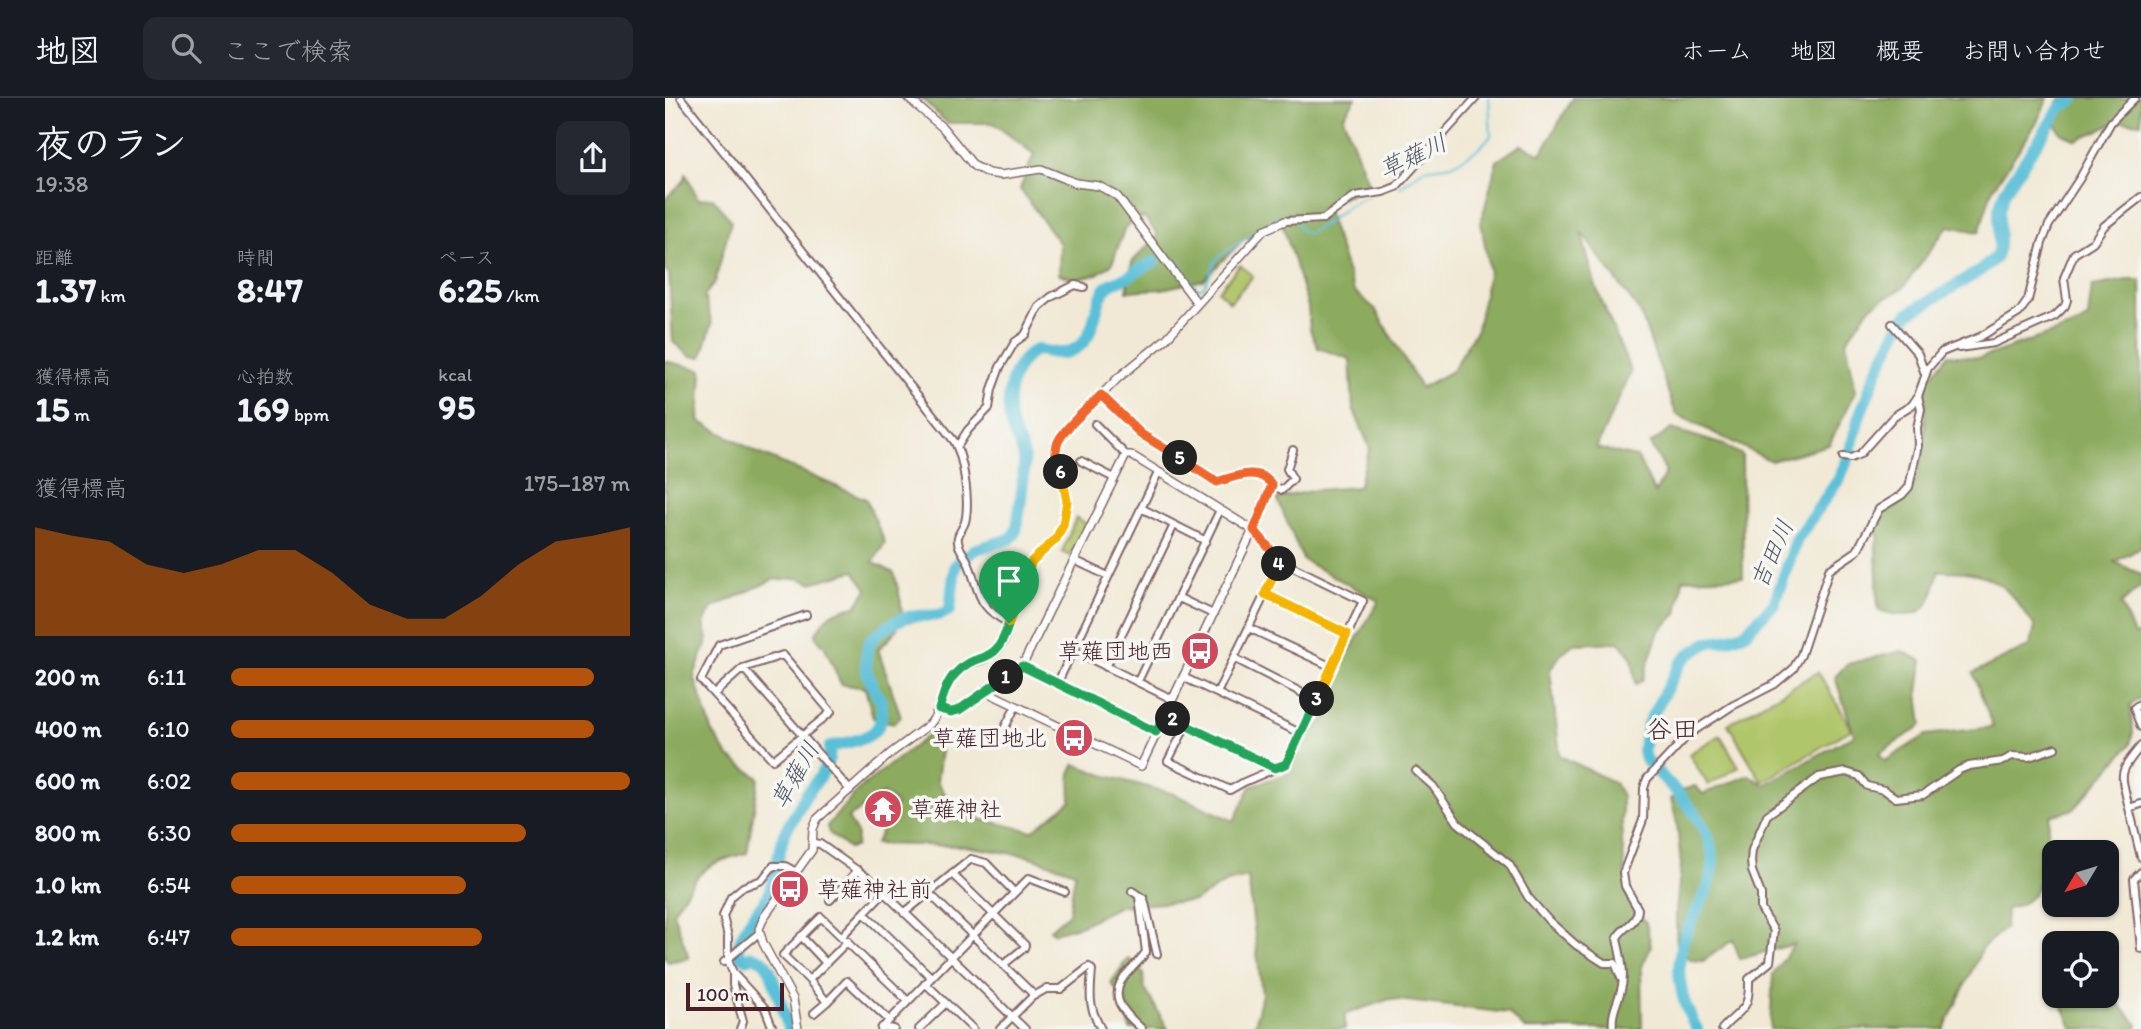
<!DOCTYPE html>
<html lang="ja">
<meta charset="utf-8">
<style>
body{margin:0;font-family:Itim,"Klee One",sans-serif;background:#242831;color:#f1f3f6;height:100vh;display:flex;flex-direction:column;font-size:26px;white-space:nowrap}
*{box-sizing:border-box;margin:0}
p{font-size:23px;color:#9ea1a6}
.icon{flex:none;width:38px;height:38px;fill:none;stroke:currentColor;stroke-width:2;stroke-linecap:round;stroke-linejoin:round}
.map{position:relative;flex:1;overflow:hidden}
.drawer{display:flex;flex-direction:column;background:#171b24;width:665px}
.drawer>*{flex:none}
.needle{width:46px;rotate:232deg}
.fabs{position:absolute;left:1377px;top:742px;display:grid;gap:14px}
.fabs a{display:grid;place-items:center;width:77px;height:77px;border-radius:14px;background:#171b24;box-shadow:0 2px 5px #0004;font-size:35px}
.scale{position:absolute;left:21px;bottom:18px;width:98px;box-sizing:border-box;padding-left:7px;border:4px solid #4a1f2b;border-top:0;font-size:19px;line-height:24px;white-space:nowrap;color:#4a1f2b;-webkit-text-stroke:5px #f6f6f2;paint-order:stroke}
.pin{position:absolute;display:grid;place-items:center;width:60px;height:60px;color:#fff;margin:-72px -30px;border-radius:50% 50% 50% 0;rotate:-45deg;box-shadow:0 0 7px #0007}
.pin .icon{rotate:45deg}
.km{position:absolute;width:35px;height:35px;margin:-18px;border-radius:50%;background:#222;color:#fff;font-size:19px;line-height:35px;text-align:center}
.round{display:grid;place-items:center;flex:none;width:74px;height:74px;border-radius:14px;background:#242831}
.overview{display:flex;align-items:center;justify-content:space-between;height:119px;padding:0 35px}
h1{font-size:38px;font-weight:700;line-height:52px}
.stats{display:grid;grid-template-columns:repeat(3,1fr);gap:10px;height:119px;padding:7px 35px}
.stats div{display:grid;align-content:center}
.stats b{font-size:35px;font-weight:700}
.stats small{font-size:19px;font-weight:400}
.stats p{font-size:19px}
.chart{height:196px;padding:14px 35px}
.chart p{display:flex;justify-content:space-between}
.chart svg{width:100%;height:126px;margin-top:7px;fill:#b45309;opacity:.7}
ul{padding:0 35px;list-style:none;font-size:23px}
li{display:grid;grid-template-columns:112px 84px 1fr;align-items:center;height:52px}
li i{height:18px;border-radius:9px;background:#b45309}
header{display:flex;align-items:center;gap:42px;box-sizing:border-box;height:98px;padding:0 35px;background:#171b24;border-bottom:2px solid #363941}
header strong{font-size:33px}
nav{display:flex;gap:38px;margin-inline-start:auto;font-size:24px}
.search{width:490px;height:63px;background:#242831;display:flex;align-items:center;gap:18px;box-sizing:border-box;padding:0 24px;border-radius:14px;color:#9ea1a6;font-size:26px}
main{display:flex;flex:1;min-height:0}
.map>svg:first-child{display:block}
</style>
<header>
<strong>地図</strong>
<div class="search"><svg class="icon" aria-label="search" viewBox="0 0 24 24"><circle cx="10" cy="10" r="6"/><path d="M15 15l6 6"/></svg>ここで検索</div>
<nav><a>ホーム</a><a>地図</a><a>概要</a><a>お問い合わせ</a></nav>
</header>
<main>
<section class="drawer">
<div class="overview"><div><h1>夜のラン</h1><p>19:38</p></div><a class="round"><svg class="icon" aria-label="share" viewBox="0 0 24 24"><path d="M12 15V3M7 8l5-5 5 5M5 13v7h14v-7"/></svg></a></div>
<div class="stats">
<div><p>距離</p><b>1.37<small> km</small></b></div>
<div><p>時間</p><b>8:47</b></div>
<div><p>ペース</p><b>6:25<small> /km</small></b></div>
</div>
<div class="stats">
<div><p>獲得標高</p><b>15<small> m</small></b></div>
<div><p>心拍数</p><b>169<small> bpm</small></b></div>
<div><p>kcal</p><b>95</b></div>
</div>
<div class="chart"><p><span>獲得標高</span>175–187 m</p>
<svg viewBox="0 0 160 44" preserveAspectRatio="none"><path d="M0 44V6L10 9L20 11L30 19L40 22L50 19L60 14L70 14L80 22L90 33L100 38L110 38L120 30L130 19L140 11L150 9L160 6V44z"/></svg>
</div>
<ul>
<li><b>200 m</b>6:11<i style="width:91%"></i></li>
<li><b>400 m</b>6:10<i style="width:91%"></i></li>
<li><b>600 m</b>6:02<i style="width:100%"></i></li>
<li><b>800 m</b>6:30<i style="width:74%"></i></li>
<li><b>1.0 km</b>6:54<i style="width:59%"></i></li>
<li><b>1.2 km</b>6:47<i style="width:63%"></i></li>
</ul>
</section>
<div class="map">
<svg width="1476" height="931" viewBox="0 0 1476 931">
<rect width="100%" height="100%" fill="#f6f6f2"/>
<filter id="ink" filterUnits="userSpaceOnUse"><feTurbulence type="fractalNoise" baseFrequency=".0143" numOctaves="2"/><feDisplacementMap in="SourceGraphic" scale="14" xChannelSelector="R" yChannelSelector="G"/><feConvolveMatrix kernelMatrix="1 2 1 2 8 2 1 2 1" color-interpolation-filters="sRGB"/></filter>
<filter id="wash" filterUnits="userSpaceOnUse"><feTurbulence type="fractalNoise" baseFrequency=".00686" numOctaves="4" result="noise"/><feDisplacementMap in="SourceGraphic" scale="28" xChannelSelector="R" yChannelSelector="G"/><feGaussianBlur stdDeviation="1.57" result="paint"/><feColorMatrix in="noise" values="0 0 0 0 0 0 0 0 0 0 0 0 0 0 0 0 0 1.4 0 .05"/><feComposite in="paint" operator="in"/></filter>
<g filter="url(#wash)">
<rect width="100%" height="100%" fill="#f1e9d5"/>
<path fill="#b0c66b" stroke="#7d724b" stroke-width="2" d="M575,167L588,178L565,204L553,193Z
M411,420L422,426L405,458L397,454Z
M1153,574L1187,631L1097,684L1063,626Z
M1055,637L1074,669L1043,687L1024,656Z"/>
<path fill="#8cab5f" stroke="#6b6545" stroke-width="2" d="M256,0H691L678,19L704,87L660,107L689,193L710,211L756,290L787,273L812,231L824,172L816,124L832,63L856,47L876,56L908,0H1383L1372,24L1327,92L1314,134L1283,128L1238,190L1206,208L1181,243L1191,293L1164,347L1106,363L1011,316L975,214L916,134L931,189L966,274L931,350L972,359L990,395L1001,373L985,346L1007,331L1059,347L1077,357L1078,479L1018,481L1012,516L994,533L977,583L971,586L967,560L954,544L908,546L896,556L885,572L895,658L950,685L957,698V744L963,801L981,825L986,849L976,870L977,931H860L843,915L725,901L680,916V931H589L597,896L583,779L562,784L530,803L454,808L417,827L389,835L385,831L404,815L410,774L363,758L298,748L210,746L231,706L219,695L183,720L192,736L191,748L184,751L164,735L162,728L195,690L265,636L276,653L272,683L288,708L310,720L367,733L406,703L405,675L410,666L438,677L509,696L569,723L586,688L627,674L634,648L663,618L682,557L714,503L638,462L612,400L652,392L693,389L705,350L688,310L685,261L653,250L645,232L643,209L618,128L617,117L584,141H579L538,182L497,191L462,193L467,164L493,137L479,119L460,129L447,166L432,176L410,181L394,176L395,146L355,91L369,56L328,25H282Z
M1397,0H1476V25L1455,23L1411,42L1396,35L1388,22L1392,5Z
M21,76L33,101L48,100L66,123L50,184L39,198L47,225L37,259L25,258L8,244L4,175L0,173V101L19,83Z
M1462,182H1476V450L1449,464L1476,476V488L1456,506L1469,537L1476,536V599L1465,607L1468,634L1465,647L1409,711L1385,718C1382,738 1379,787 1366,799C1359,806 1350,809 1341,811L1340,830L1318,849L1279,931H1105L1108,876L1129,846L1075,861L1068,842L1038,863L1026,862L1012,850L1011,813L1016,767L1012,725L1006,701L1015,693L1030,688L1038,696L1084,677L1099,687L1189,637L1170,579L1182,566L1237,553L1257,563L1253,595L1257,627L1214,656L1220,663L1261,637L1328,629L1308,575L1365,548L1370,529C1340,486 1329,472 1273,473C1268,513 1253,525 1213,512L1211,447L1214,439L1208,431L1210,420C1219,413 1229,409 1237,402C1262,383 1262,315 1260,286L1283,257L1315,260L1414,226L1423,220L1427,188Z
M0,263L37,272L34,323L91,354L201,401L220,445L208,464L229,475C238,512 245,525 213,551L236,619L228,625L208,620L200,590L176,586L160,549L150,537C161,516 168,513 191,508L202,491L189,473L146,485L133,480L107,482L47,510L39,525L43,541L29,578L47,633L64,659L94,680L82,755C34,767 35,774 8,814L24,860L3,864L0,860Z
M463,860L478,874L479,889L503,931H465L461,904L446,885Z
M1442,867L1447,872L1454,906L1473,927L1472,931H1408L1393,898H1442Z"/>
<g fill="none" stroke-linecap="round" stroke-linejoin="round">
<path stroke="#5abfd8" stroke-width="2" d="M735,89L759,71L787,67L813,51L826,38L824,0
M632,125L634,130L641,136C664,128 680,104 703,99
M503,163H514L532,191L539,189L552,160L613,119L629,116L630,119
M489,164H497"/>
<path stroke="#5abfd8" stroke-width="12" d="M124,931L105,872L99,863L87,858L82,861L75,857L73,848L76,840L84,824L104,797L119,736L141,697L157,676L164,660L165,649C194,641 222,642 216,603C203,582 196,567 205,543C216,532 233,520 248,518C263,517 272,520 285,512L290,468L309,452L345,441C349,437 349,437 351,432C354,422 360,369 359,360C358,350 350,340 347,330C339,303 345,266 371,252C381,252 393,258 403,254C433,245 427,207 441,190C445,184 454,183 460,180C470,176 478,168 489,164
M1032,931C1014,902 1008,864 1022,833C1040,793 1062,771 1037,727C1023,703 999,681 980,661L978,652L983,625L1015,566L1023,557L1044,544L1061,542L1079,536L1109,506L1132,441L1174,381L1184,358L1194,319L1212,273L1236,225L1244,215L1315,173L1331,159L1334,149V111L1340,93L1395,10L1409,0"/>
</g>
</g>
<g filter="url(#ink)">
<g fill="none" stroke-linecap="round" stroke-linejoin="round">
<defs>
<path id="minor" d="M16,0L289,343C299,360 305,405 300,424C298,430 294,434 293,439C291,448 300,457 303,464C315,494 311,509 344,525
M620,123L658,121L690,98L718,94L731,89L811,0
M1227,226L1253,256L1260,276
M1294,250L1329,245L1390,218L1400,208L1402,202L1399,180L1409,156L1428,144L1439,128L1476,99
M437,297L476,336L553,384C571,379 593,368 607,387L588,432L616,463L698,503L621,666L579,684L565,692L503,663L521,628
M430,326L461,357
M292,349L303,332L324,310L327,291L335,269L350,244L360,237L374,209L386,199L410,187L419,189
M1178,359L1186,360L1195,356L1229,318L1247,307L1253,298
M416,363L449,380
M607,387L617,392L628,381L622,371L628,352
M476,410L541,443
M409,462L443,478
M600,496L682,536
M514,500L548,516
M584,530L667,569
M408,552L507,601
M569,560L651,602
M357,568L491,634
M441,569L509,427
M78,570L185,692
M518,579L635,635
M473,583L555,412
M392,586L493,375
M552,595L616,463
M49,596L78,570L118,557L166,614L108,662L36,582L54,547L141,517
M1476,605L1469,610L1476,629
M274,611C292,618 306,603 320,593
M500,617L610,670
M339,631L351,608
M751,673L768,688L793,725L844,766L863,799L884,823L911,847L939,865H950L956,880
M1476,706L1464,710L1476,759
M1464,710C1456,675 1452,676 1476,648
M148,745L155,746L206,782L360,931
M1476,774L1469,781L1476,851
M287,776L360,847L359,850L338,867
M467,793L479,801L492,856
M264,795L367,895V899L335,931
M474,799L481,854C476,861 472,865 466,871C440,896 456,912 477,931
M165,802L193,772
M199,815L266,879
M239,815L306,761L321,765L349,794
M136,838L161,865
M177,838L218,795
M59,864L94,835
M68,875L100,910L108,931
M144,882L183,843
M260,885L308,931
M367,899L381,891H396L424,869L427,872C425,897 423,908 436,931
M149,915L162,904
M224,922L182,883L162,904L144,882L118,857L156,819L243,903
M217,929L229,931
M75,931L78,923L68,887V875L63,862V839L58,818L66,799L78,789L97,782L108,768H120L131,774
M216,931L364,780L400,794
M254,931L281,905
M948,931C946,915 952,907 956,892C961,875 955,857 952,840C958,828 972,826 973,811L960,788L958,775L978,722L979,690L982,681L1024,636L1067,608L1110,586L1128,571L1136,557L1164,472L1192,453L1214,411L1237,397L1244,389L1253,347L1252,330L1256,311L1253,298L1263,270L1277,254L1315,239L1354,215L1363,202L1377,145L1384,127L1415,80L1446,24L1470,0
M1057,931C1075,910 1085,915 1084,881L1105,864L1109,833L1096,811V796L1087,773L1086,763L1087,752L1102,717L1116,707L1154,679L1181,674L1194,678L1202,688L1219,692L1231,700L1258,697L1294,672L1304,668L1338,663L1347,658L1364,659L1390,650"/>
<path id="tertiary" d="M243,0L278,30L309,68L323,75L336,77L376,71L411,85L434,88L452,98L532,205
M461,357H466L588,432L476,668L320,593L357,568Z
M133,931L128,901L98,845L94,831L99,819L147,752L148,731L152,721L226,655L265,626L270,619L280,592L290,576L301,567L319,561L332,553L339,543L367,463L391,441L398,427L402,403L400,383L391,356L395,339L453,280L501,241L599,132L620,123"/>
</defs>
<use href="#minor" stroke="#846666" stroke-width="10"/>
<use href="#tertiary" stroke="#846666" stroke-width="10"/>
<use href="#minor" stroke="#fff" stroke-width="6"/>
<use href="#tertiary" stroke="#fff" stroke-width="7"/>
</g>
</g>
<g fill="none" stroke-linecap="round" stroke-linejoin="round" filter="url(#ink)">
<defs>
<path id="split-1" d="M341,579L294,612L286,614L274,611C278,599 281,585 290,576C314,550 330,572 344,525"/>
<path id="split-2" d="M341,579L357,568L491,634L500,617L508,621"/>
<path id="split-3" d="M508,621L610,670L621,666L652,601"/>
<path id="split-4" d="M614,466L600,496L682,536L652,601"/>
<path id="split-5" d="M515,360L552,384C571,378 594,368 607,387L589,432L615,463L614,466"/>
<path id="split-6" d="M396,374C393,365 389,356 392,347C396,332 425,309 436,297L476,336L515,360"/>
<path id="split-7" d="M344,525L367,463L391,441L398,427L402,403L396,374"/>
</defs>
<use href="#split-1" stroke="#fff" stroke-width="14"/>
<use href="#split-2" stroke="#fff" stroke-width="14"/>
<use href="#split-3" stroke="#fff" stroke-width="14"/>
<use href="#split-4" stroke="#fff" stroke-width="14"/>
<use href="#split-5" stroke="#fff" stroke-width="14"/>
<use href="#split-6" stroke="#fff" stroke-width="14"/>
<use href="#split-7" stroke="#fff" stroke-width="14"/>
<use href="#split-1" stroke="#22a559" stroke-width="9"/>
<use href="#split-2" stroke="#22a559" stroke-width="9"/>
<use href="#split-3" stroke="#22a559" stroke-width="9"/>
<use href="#split-4" stroke="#f5b400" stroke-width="9"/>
<use href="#split-5" stroke="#f0652b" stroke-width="9"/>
<use href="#split-6" stroke="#f0652b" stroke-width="9"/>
<use href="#split-7" stroke="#f5b400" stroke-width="9"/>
</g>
<defs>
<symbol id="bus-disc" viewBox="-11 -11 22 22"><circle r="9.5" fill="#d1495b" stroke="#f6f6f2"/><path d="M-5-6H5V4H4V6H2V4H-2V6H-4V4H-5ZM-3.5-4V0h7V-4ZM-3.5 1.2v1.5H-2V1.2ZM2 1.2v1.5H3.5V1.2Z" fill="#fff"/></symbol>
<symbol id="temple-disc" viewBox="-11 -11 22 22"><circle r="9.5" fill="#d1495b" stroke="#f6f6f2"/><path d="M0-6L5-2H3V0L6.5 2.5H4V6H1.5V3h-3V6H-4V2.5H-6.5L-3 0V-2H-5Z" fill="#fff"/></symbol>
</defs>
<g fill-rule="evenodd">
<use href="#bus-disc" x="513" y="531" width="44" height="44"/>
<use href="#bus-disc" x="387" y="618" width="44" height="44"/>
<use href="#temple-disc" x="196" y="689" width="44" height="44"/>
<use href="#bus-disc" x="103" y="769" width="44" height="44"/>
</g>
<g text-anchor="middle" stroke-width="7" stroke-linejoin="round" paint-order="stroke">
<g font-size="23" fill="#4a1f2b" stroke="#f6f6f2" text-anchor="end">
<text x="508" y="561">草薙団地西</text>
<text x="382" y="648">草薙団地北</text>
<text x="245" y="719" text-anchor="start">草薙神社</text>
<text x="152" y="799" text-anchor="start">草薙神社前</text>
</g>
<g font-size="24" font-style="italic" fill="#505768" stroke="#f6f6f2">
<text transform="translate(748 58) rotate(-25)" y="8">草薙川</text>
<text transform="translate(1107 456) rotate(-66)" y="8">吉田川</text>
<text transform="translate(130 677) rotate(-60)" y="8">草薙川</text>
</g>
<g font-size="26" fill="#4a1f2b" stroke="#f6f6f2">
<text x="1007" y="640">谷田</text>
</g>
</g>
</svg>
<div class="fabs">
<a><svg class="needle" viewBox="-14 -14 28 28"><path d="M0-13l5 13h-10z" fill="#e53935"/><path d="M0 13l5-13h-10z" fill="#9ea1a6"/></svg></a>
<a><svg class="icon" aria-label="locate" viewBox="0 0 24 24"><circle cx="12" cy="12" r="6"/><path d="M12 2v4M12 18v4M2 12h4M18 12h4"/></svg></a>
</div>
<div class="scale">100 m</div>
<div class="pin" style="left:344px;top:525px;background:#1e9e55"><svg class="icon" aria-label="arrive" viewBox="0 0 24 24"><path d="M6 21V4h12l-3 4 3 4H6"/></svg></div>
<b class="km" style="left:341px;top:579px">1</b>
<b class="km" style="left:508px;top:621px">2</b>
<b class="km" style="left:652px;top:601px">3</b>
<b class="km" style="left:614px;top:466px">4</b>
<b class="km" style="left:515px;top:360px">5</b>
<b class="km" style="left:396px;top:374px">6</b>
</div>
</main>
